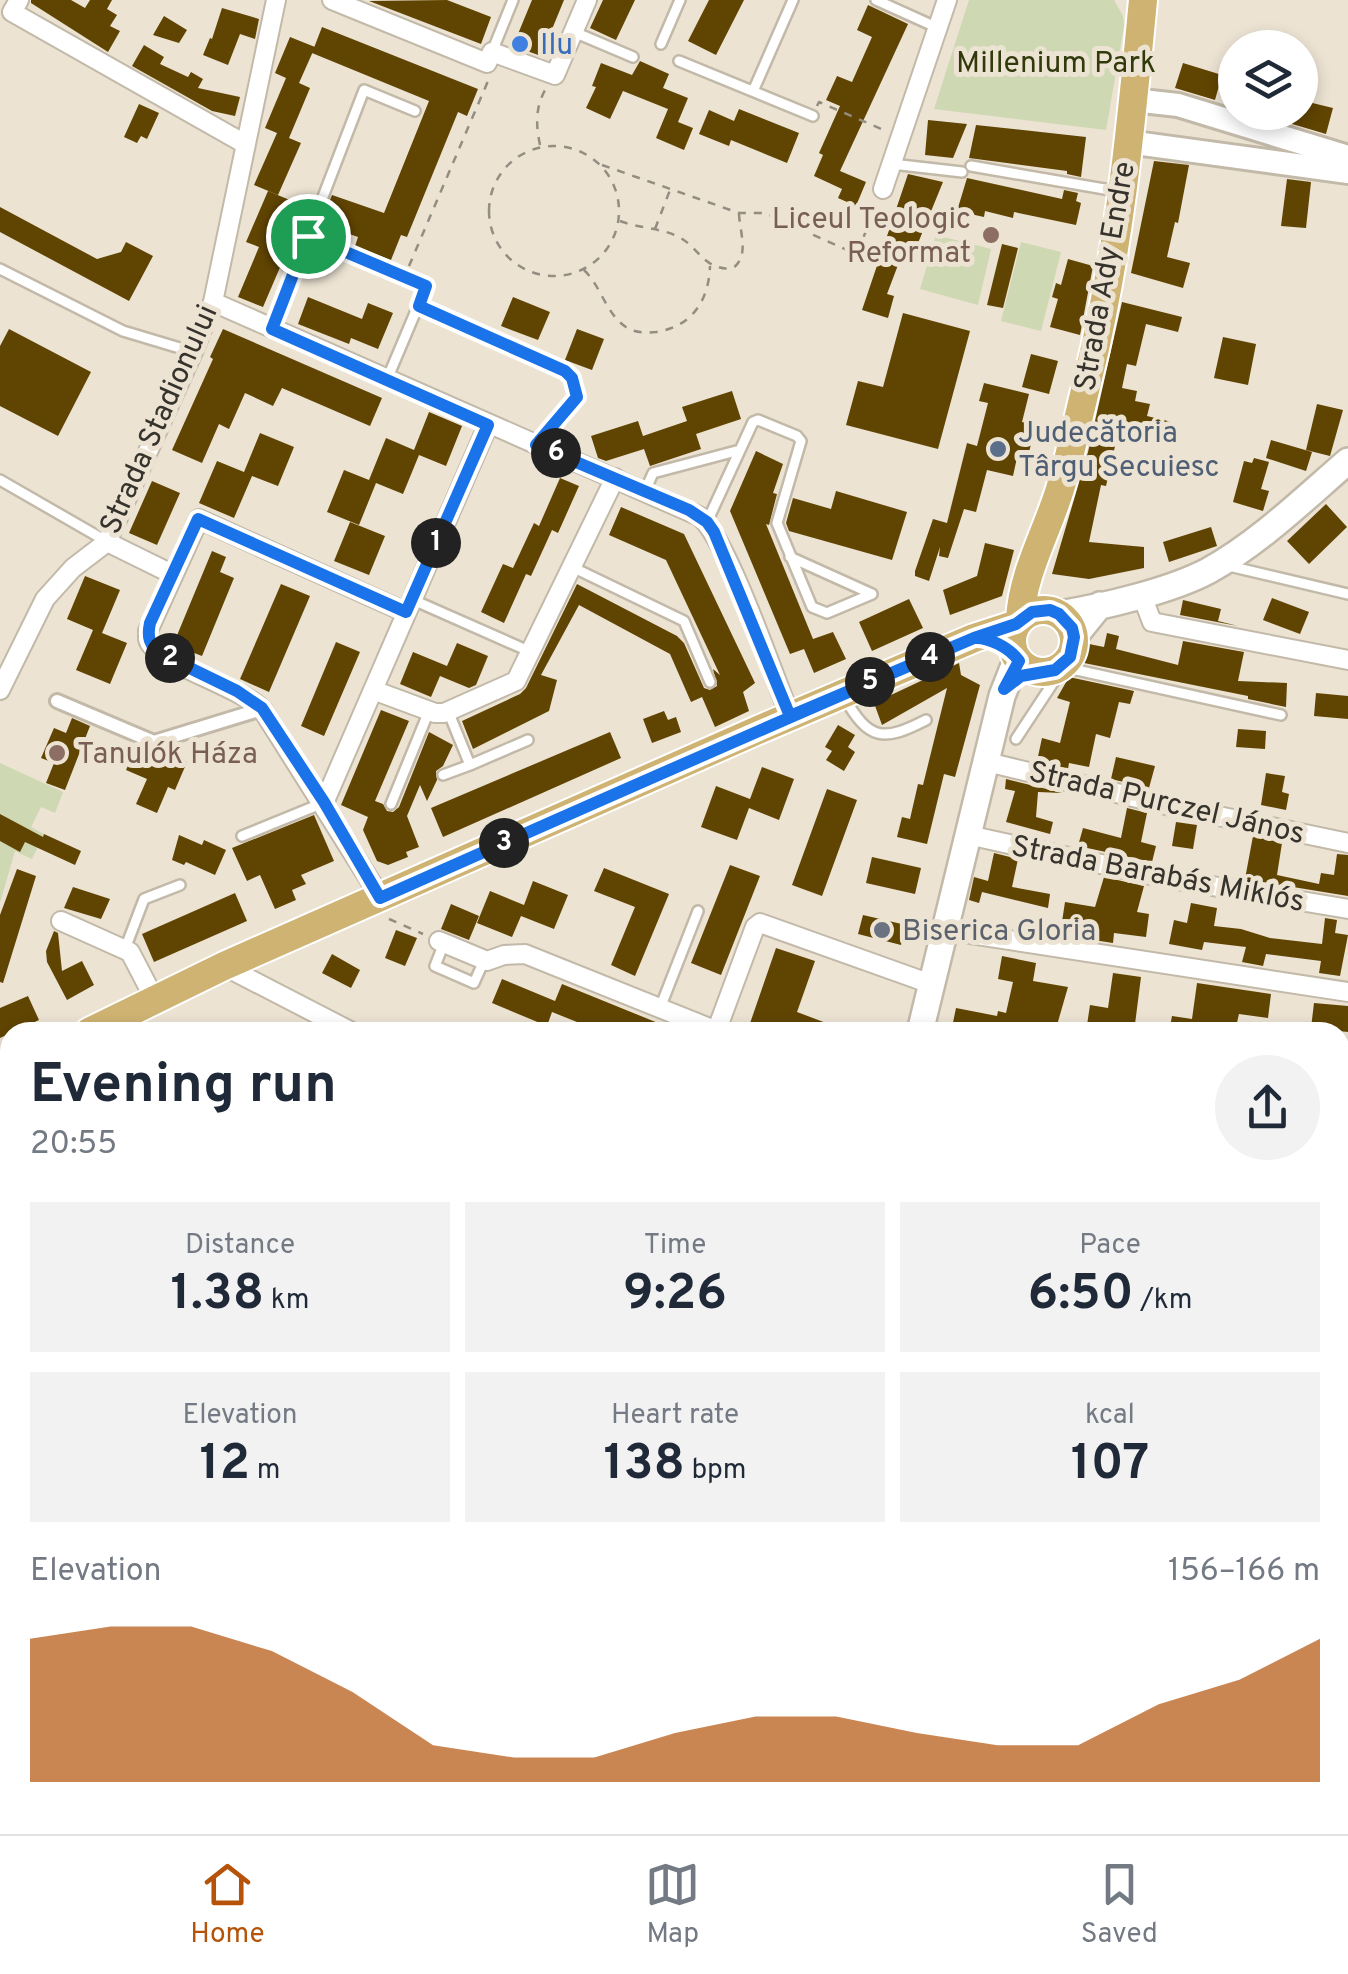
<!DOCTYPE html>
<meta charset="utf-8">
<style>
body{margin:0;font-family:Overpass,sans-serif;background:#f2f2f3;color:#1f2937;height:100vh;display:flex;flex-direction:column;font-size:38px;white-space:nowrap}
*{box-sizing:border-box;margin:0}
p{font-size:32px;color:#747a83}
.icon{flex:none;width:55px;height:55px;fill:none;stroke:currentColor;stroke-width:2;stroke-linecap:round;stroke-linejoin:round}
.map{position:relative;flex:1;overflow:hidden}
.sheet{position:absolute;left:0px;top:1022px;width:1350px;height:812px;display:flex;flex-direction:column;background:#fff;border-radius:30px 30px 0 0;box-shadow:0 5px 15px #0003}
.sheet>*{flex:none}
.buttons{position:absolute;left:1218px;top:30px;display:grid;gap:20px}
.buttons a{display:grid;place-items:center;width:100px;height:100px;border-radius:50%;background:#fff;box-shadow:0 5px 15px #0003;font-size:50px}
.pin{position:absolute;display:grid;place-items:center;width:85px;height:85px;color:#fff;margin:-42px;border:5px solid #fff;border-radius:50%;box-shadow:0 2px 10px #0007}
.km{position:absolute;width:50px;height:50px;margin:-25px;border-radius:50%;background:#222;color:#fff;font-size:28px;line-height:50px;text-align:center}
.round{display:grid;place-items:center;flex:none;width:105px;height:105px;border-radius:52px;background:#f2f2f3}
.summary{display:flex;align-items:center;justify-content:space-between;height:170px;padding:0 30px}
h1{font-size:55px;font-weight:700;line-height:75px}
.metrics{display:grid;grid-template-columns:repeat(3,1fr);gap:15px;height:170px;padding:10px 30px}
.metrics div{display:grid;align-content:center;border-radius:0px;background:#f2f2f3;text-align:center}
.metrics b{font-size:50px;font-weight:700}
.metrics small{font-size:28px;font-weight:400}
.metrics p{font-size:28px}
.chart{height:280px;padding:20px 30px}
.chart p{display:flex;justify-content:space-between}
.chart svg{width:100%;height:180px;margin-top:10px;fill:#b45309;opacity:.7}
.tab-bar{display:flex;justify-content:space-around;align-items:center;height:140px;border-top:2px solid #e0e1e3;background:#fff;font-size:28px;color:#747a83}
.tab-bar a{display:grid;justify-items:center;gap:5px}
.tab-bar .on{color:#b45309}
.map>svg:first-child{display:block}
</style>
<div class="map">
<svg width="1348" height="1834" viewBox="0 0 1348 1834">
<rect width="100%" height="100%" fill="#ece3d3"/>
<path fill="#ebd6c8" d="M1340,1074L1348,1075V1230L1340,1229Z"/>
<path fill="#ced8b3" d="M969,0H1114L1123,16L1124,26L1106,130L934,109Z
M936,235L991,249L978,305L920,289Z
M1021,242L1061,252L1041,331L1001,321Z
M0,763L63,792L55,813L41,807L31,827L44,834L32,859L15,851L0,903Z"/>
<path fill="#604402" d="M31,0H71L85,8L90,0H112L107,9L117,15L110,26L120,31L108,52L31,3Z
M447,0L491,17L481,44L369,1Z
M532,0H564L541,56L513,46Z
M603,0H635L616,40L590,28Z
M709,0H744L716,55L688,41Z
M868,5L908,24L840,171L866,182L856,206L838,198L842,189L814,176L823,155L819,153L840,106L826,100L837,76L852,82L872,37L857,30Z
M222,8L259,19L255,39L240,34L228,65L203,55L210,38L212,39Z
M164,16L187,30L179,43L153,35Z
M322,27L478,89L467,116L458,112L407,237L401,235L391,260L355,246L358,237L321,224L332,195L384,213L429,101L312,53Z
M290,37L315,47L299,83L310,88L289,138L301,143L278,195L254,185L277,133L265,128L286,78L275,73Z
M144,45L164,57L160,64L188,77L191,72L203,79L198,88L240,97L235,116L212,111L132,66Z
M640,61L669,74L663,88L688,98L678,122L693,128L684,150L656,138L668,109L623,91L610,119L586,108L596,87L592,86L601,63L632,75Z
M1183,63L1222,75L1215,100L1175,88Z
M1300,100L1333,108L1326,134L1258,114L1300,112Z
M139,104L159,113L147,139L141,136L137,143L124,137Z
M739,109L799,133L787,163L731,140L729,146L699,134L709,110L734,121Z
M928,120L967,124L953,158L925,155Z
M976,125L1086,137L1081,177L1067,174V171L969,158Z
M1154,161L1189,165L1178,223L1175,222L1167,257L1190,263L1183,288L1131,273Z
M908,174L943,182L916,248L906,244L887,294L894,296L888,318L862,310Z
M967,178L1062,199L1064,190L1078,193L1076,201L1081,203L1076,225L1014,212L1013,218L985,211L984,217L957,211Z
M1287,179L1311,182L1306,228L1281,226Z
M268,191L292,201L270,252L284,258L263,307L238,297L259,247L246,242Z
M0,207L97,259L121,252L126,242L153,256L129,301L0,232Z
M1002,244L1018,248L1003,308L987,305Z
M1068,259L1093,266L1080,335L1050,327L1058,299L1052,297L1056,283L1061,285Z
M308,297L362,319L368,303L393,313L378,349L351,338L349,344L298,324Z
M513,297L550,312L538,340L501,326Z
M1122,302L1182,317L1178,332L1146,324L1136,366L1127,364L1122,388L1137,391L1135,401L1150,404L1147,416L1172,422L1166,444L1118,433L1106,486L1101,485L1089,542L1144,547V568L1089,579L1052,574L1088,452Z
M903,313L970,331L938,449L846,425L858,381L883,387Z
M9,329L91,372L58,436L0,406V346Z
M223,329L382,398L370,426L282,388L273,406L245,393L229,429L219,424L202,463L172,450L213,359L210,357Z
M577,329L604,339L592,370L565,360Z
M1223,337L1256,344L1248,385L1214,378Z
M1031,354L1058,361L1049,394L1022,387Z
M984,383L1029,394L1022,422L1036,425L1028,456L1018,453L1013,476L987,470L976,512L964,509L948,558L939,556L940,547L929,581L915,576V571L933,519L947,523L967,443L977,446L988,403L979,401Z
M732,391L741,419L696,434L701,449L650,466L644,449L606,461L598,458L591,436L638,421L643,436L687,421L682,407Z
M1317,404L1343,410L1330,456L1306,450Z
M429,412L462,426L446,466L419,455L403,494L376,483L359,525L327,512L344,470L369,480L386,438L414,450Z
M260,433L294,447L278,486L252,476L234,518L199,503L217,461L244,472Z
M1271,440L1312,452L1306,471L1266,458Z
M756,451L783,464L773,493L777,494L769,525L766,524L813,639L833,632L846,659L814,673L804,649L790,654L730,511Z
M1254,458L1269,462L1261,489L1269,491L1263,511L1233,502L1244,461L1252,463Z
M560,478L579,486L558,533L552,530L531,576L526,574L504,623L481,612L503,564L513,568L534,523L539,526Z
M152,481L180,493L157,545L129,533Z
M836,491L907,512L892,560L789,531L786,523L793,498L831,509Z
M1326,504L1347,527L1309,564L1287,541Z
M621,507L684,534L755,683L743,692L749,711L715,727L702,697L691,702L670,654L579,605L541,675L557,680L549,711L473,749L462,721L520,694L526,688L577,584L677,636L684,643L704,688L710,690L717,686L713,669L720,675L666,560L609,535Z
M350,522L385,536L369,575L334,561Z
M1211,527L1217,546L1169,562L1163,542Z
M985,543L1014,550L1002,596L950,615L943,590L977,576Z
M212,551L226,557L220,572L234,578L202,656L173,645Z
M85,576L120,590L102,633L127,643L110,684L76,670L93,630L67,619Z
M281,584L310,596L269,692L240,679Z
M1272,598L1309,612L1300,634L1263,620Z
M909,599L923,628L872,651L859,622Z
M1183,600L1221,609L1218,621L1238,626L1180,615Z
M1107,633L1119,636L1116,649L1178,665L1183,641L1244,652L1238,681L1287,683L1286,707L1248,699V696L1084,663L1089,644L1104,647Z
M336,642L360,652L324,736L301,726Z
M457,643L488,656L476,685L469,688L440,676L431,697L400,684L413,652L447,666Z
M959,663L961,675L980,685L955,777L944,774L927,844L897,837L902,817L910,819L918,784L923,785L947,688L882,725L874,703Z
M1069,677L1134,691L1130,704L1119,702L1110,738L1096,734L1089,767L1069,763L1068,769L1037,761L1042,738L1060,743L1070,702L1057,698Z
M1316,693L1348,696V719L1314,716Z
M381,710L409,721L375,801L383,804L387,811L393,812L399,807L429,732L453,745L443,766L436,771L437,780L427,801L420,785L407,816L419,847L406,852L408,857L388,865L377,861L363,830L368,817L341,805Z
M664,711L668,720L676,717L681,732L652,743L643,719Z
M72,718L90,726L65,790L46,783L54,763L41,758L54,728L66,733Z
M838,725L855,735L848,747L855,752L844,771L826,760L832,751L825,747Z
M1238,729L1266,731L1265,749L1236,747Z
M610,732L621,758L443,837L431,808Z
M136,748L162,759L165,752L187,762L175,790L168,787L157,813L136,804L147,779L126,770Z
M1116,757L1155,766L1149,788L1111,779Z
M762,767L794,779L779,820L749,808L737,840L701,827L716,786L750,799Z
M1266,773L1285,776L1282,792L1289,794L1286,810L1261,805Z
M1006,779L1063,793L1038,792L1036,817L1053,822L1050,834L1006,822L1015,791L1005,789Z
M827,789L857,800L822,896L792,885Z
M1127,808L1147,813L1141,842L1156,846L1152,862L1078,846L1083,828L1121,838Z
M0,814L43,837L44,834L81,851L75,865L25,842L20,852L0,841Z
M314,815L334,861L301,875L306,884L292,890L296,900L275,909L260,875L247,881L232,848Z
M1176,822L1197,825L1193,849L1172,846Z
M179,835L202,845L204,840L226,850L215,875L186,862L184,865L172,860Z
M1253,836L1282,843L1277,875L1319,884L1321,873L1334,875L1337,854L1348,855V896L1245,879Z
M994,853L1018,859L1012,887L1050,894L1048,908L982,892L979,903L969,900L974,877L988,881Z
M872,857L921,868L915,894L866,883Z
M730,865L760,876L721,975L691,963Z
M604,868L669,894L635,976L611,965L635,907L594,891Z
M17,869L36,876L3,983L0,982V915Z
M1104,877L1144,886L1137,912L1149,914L1146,937L1114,933L1113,943L1060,935L1065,902L1095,907Z
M533,881L568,895L554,929L521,916L512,937L477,923L490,891L524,905Z
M73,887L110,899L101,919L64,908Z
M235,893L247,921L154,962L142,934Z
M1191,903L1217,908L1214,926L1241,929L1270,938L1322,944L1325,918L1337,920L1335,933L1348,935L1340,976L1319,973L1321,961L1266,954L1263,966L1242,962L1246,947L1204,942L1202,950L1169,944L1174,920L1187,923Z
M451,904L479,916L469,940L441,929Z
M863,915L906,925L901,945L858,934Z
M396,930L417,938L405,966L385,958Z
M54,931L58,933L62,971L82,961L94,985L67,1000L47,962L46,951Z
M776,948L815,961L797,1012L850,1032H747Z
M332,954L360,970L351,988L322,973Z
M1002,956L1036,963L1033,981L1068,987L1055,1032H1016L976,1024L975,1032H951L956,1008L997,1016L998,1011L1006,1013L1013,982L998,979Z
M1113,973L1141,977L1134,1032H1086L1090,1005L1108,1008Z
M502,979L555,1001L562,984L658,1023L654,1032H602L552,1012L547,1026L492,1003Z
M1197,983L1271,994L1268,1018L1239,1014L1235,1031L1169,1032L1172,1016L1192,1019Z
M28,996L39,1020L0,1038V1008Z
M1314,1003L1348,1006V1032L1311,1028Z"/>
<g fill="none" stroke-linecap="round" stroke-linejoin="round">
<defs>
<path id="service" d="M876,0L938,28
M574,32L633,57
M661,44L680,0
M492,52L513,0
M679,61L813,116
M754,89L793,0
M892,164L962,172
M971,166L1116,191
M308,236L426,287L388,377
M0,269L123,331L193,352
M419,306L565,371C593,399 556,423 537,445
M273,327L364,90L415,111
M0,480L106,541
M645,491L653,473L740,450
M707,522L753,422L758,420L797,436L801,441L777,523L812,607L827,613L872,594
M790,557L872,594
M1229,566L1348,594
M572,567L684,621L710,682
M411,599L531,652
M1063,667L1281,715
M844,697C869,741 883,742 926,720
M448,711L470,765L528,740
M1016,739L1070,657
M443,775L470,765
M391,804L429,711
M242,836L323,803
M444,943L435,966L474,983L482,965L487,961
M125,949L144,899L180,885
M660,1008L698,911
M0,1236L10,1237
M0,1508L10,1498
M0,1794L10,1785"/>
<path id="pedestrian" d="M57,701L154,742L262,709
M157,1834L173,1825L204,1830"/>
<path id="minor" d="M19,0L12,12L245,144
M332,0L487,63L492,52L555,75L587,0
M883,189L947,0
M213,302L699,516C726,535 774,677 790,716
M107,542L172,574
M1141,593L1152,622L1348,660
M0,690L45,599L73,568L107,542L193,352L213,302L276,0
M373,690L435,713H444L516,681L615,478
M987,762L1175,807L1348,843
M324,803L488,425
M968,835L1165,878L1348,909
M381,898L262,709C237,686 167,666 152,646C147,641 148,638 148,631L199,519L405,612
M61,921L130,952L154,998
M944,930L1348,992
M439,941L487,961L504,955L525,954L717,1031
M224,966L352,1032
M716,1032L755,927L760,923L931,984
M1340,1239L1348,1240
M1340,1348L1348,1349
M0,1382L10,1387
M0,1654L10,1663
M423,1825L432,1834
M1301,1825L1325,1829
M204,1834L209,1825
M555,1834L563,1825
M1197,1834L1198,1825"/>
<path id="tertiary" d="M1133,100L1178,105L1348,157
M1128,142L1348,172
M0,1128L10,1132
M1340,1570L1348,1571"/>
<path id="secondary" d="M1059,614C1102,607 1170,591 1208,571C1259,543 1304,499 1348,461
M1074,637L1100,605
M920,1032L1002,696L1013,668L1019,661
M729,1834L732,1825"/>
<path id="primary" d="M1012 641a31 31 0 1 1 62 0a31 31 0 1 1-62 0Z
M1020,620C1022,574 1047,532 1060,489C1071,453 1079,415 1088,378C1119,253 1131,127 1143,0
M89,1032L224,966L758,730L974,638L1017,624
M0,1080L10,1074"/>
</defs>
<use href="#service" stroke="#c2b9a9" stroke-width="14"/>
<use href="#pedestrian" stroke="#c2b9a9" stroke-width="18"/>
<use href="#minor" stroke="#c2b9a9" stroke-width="22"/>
<use href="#tertiary" stroke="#c2b9a9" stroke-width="28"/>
<use href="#secondary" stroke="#c2b9a9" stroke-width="30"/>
<use href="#primary" stroke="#fff" stroke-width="32"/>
<path stroke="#938d82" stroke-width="2.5" stroke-dasharray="8 8" stroke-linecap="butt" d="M817,106L819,102L886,131
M540,145C536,125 535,109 545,90
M489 211a65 65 0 1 1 130 0a65 65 0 1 1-130 0Z
M602,165L739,213H765L849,251L857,252L877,206
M620,221C638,228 660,228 677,236C701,248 700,268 732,269C750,256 740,234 739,214
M655,229L670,190
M409,266L488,81
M584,270C601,286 606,314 626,327C634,333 646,333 656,332C692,327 709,300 710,266
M389,919L423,934
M255,1825L267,1834"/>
<use href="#service" stroke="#fff" stroke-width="9"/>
<use href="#pedestrian" stroke="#fff" stroke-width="12"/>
<use href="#minor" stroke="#fff" stroke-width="18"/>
<use href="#tertiary" stroke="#fff" stroke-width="22"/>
<use href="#secondary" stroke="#fff" stroke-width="25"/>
<use href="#primary" stroke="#ceb373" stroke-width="28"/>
</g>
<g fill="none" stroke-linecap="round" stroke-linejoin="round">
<defs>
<path id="route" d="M308,236L272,329L488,425L406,612L198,519L150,623C147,637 149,645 161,654L237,691L262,708L324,802L380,898C578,810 775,723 974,638C989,637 1010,648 1019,661L1004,689L1021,676L1055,670L1070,657L1074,637L1072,628L1059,614L1050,610L1032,612L1016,624L974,638L790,716L714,532L707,522L689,510L536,445L577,397L572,378L565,371L419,306L426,286L308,236"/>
</defs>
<use href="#route" stroke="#fff" stroke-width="20"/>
<use href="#route" stroke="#1a73e8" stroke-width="12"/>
</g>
<circle fill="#3f7fe0" stroke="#ece3d3" stroke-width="4" cx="520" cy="44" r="10"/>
<g fill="#8d6e63" stroke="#ece3d3" stroke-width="4">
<circle cx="991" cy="235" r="10"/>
<circle cx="57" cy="753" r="10"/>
</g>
<circle fill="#5c6f8a" stroke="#ece3d3" stroke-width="4" cx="998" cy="449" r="10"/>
<circle fill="#6b7280" stroke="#ece3d3" stroke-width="4" cx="882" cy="930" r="10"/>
<g text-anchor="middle" stroke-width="10" stroke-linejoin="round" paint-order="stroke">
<g font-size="30" fill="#366cbe" stroke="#ece3d3" text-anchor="start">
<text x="540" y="54">Ilu</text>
</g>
<g font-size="30" fill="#313a0b" stroke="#ece3d3">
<text x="1056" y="72">Millenium Park</text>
</g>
<g font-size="30" fill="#785e54" stroke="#ece3d3" text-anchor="end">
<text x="971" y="228">Liceul Teologic<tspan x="971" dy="34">Reformat</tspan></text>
<text x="77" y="763" text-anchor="start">Tanulók Háza</text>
</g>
<g font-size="30" fill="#36322c" stroke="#ece3d3">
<text transform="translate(1104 276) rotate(-80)" y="10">Strada Ady Endre</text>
<text transform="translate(158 419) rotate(-66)" y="10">Strada Stadionului</text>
<text transform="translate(1167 802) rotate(13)" y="10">Strada Purczel János</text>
<text transform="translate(1158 873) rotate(11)" y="10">Strada Barabás Miklós</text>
</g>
<g font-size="30" fill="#4e5e75" stroke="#ece3d3" text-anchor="start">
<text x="1018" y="442">Judecătoria<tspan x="1018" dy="34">Târgu Secuiesc</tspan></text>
</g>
<g font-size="30" fill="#5b616d" stroke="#ece3d3" text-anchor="start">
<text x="902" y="940">Biserica Gloria</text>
</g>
</g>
</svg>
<div class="buttons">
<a><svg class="icon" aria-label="layers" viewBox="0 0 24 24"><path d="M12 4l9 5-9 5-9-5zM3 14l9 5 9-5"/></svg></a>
</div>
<div class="pin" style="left:308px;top:236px;background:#1e9e55"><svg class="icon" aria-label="arrive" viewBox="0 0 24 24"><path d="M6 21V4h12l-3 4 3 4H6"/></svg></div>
<b class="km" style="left:436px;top:543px">1</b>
<b class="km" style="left:170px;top:658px">2</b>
<b class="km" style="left:504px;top:843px">3</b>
<b class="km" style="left:930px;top:657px">4</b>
<b class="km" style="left:870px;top:682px">5</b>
<b class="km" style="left:556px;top:453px">6</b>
<section class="sheet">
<div class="summary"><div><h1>Evening run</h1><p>20:55</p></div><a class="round"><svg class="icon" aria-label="share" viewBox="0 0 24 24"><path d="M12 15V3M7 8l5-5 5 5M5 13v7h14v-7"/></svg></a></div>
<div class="metrics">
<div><p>Distance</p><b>1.38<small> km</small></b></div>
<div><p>Time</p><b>9:26</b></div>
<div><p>Pace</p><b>6:50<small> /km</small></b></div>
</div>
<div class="metrics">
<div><p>Elevation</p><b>12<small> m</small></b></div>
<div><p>Heart rate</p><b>138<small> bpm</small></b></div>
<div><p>kcal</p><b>107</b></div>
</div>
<div class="chart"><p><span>Elevation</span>156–166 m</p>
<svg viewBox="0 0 160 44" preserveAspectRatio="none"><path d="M0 44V9L10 6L20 6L30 12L40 22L50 35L60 38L70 38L80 32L90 28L100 28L110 32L120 35L130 35L140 25L150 19L160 9V44z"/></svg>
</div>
</section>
</div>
<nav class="tab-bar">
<a class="on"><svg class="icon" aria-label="home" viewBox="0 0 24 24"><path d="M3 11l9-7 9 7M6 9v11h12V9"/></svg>Home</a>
<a><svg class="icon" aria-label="map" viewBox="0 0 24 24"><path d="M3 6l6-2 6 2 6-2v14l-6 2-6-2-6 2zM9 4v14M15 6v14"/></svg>Map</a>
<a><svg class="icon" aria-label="saved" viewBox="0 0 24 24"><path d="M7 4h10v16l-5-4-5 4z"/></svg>Saved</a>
</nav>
